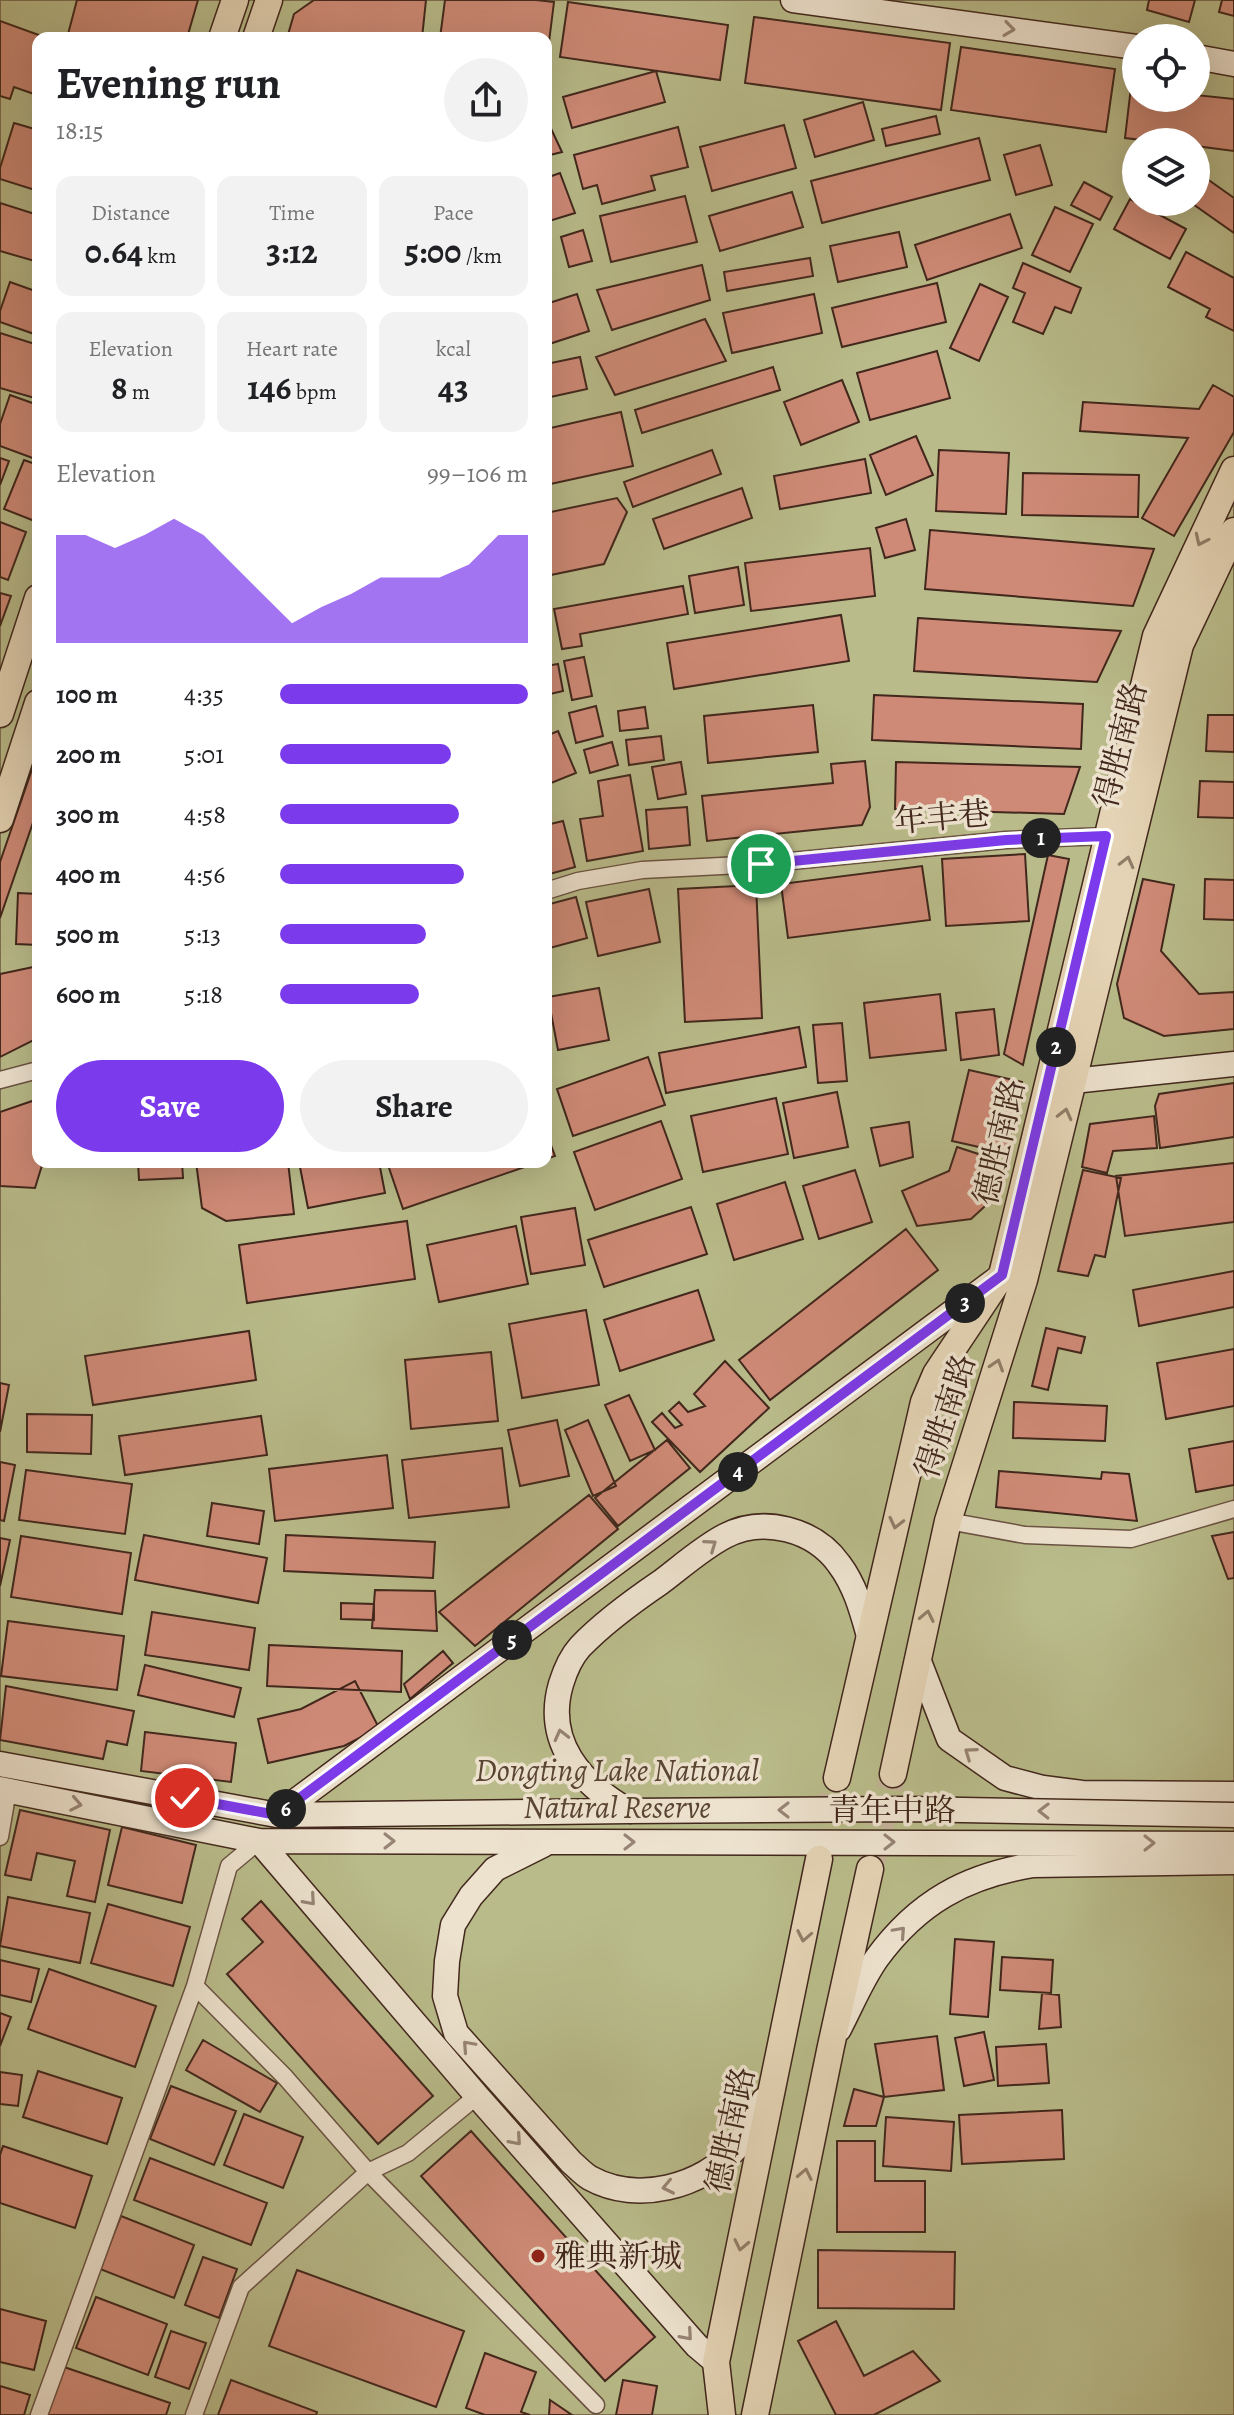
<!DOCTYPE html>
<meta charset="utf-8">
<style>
body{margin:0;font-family:Alegreya,"Noto Serif SC",serif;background:#f2f2f2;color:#202124;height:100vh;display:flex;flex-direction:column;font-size:30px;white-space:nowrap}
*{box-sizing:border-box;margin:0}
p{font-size:26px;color:#757577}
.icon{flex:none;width:44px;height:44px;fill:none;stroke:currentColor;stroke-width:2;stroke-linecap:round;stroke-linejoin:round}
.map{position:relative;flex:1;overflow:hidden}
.drawer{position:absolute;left:32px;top:32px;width:520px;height:1136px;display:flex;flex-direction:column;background:#fff;border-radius:16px;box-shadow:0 8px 32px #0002}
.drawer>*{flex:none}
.controls{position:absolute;left:1122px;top:24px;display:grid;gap:16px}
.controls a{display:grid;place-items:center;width:88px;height:88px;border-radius:50%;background:#fff;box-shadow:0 8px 32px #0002;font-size:40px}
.pin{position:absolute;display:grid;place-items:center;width:68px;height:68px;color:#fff;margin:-34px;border:4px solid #fff;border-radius:50%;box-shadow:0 2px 8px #0007}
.km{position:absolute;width:40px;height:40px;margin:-20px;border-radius:50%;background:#222;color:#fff;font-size:22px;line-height:40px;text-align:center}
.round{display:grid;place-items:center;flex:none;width:84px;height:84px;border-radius:42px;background:#f2f2f2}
.head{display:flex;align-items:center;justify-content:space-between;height:136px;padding:0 24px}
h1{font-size:44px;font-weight:700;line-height:60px}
.stats{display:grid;grid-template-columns:repeat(3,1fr);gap:12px;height:136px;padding:8px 24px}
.stats div{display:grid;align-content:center;border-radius:16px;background:#f2f2f2;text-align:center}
.stats b{font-size:34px;font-weight:700}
.stats small{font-size:22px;font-weight:400}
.stats p{font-size:22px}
.chart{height:224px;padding:16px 24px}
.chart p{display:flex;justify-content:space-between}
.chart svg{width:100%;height:144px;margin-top:8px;fill:#7c3aed;opacity:.7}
.button{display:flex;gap:16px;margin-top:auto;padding:16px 24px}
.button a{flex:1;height:92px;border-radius:48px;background:#7c3aed;color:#fff;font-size:32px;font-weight:700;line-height:92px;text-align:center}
.button a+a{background:#f2f2f2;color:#202124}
ul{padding:0 24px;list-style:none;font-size:26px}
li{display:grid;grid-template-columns:128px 96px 1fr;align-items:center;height:60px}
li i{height:20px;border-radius:10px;background:#7c3aed}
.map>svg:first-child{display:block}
</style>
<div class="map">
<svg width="1234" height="2415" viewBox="0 0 1234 2415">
<rect width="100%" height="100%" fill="#e4d3b4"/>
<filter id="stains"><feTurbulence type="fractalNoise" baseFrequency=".0025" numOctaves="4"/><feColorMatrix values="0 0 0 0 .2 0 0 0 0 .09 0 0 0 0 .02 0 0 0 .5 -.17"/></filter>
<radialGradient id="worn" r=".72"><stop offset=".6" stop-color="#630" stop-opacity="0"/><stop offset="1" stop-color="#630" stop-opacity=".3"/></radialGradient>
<path fill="#b9bb8a" stroke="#7d7153" stroke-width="2" fill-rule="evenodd" d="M0,0H1234V2415H0ZM38,38H546V1162H38ZM1136,38H1196V98H1136ZM1136,142H1196V202H1136Z"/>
<path fill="#cf8a77" stroke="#41271c" stroke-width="2" d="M77,0H198L187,38H67Z
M314,0H426L422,38H287L294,14Z
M445,0H536L554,2L546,66V38H440Z
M1149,0H1195L1189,22L1147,10Z
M1222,0H1234V16L1219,12Z
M568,2L728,25L720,80L560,57Z
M754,17L950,43L941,110L745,83Z
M0,21L47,38H38L37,95L14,87L10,99L0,96Z
M961,47L1115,69L1106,132L951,110Z
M656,71L665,102L572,128L563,97Z
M1131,87L1136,88V98H1196V95L1234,99V151L1196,146V142H1159L1125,138Z
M863,102L874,140L815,157L804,120Z
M936,116L940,134L886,146L882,129Z
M546,118L562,152L546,156Z
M14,123L38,130V191L0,179V168Z
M784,125L796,168L712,191L700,147Z
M678,127L688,167L651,176L655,190L602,204L597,185L583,189L574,155Z
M979,138L990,180L822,223L811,181Z
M1040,145L1052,185L1016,195L1004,155Z
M1196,171L1234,198V233L1190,202H1196Z
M560,173L575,213L546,222V178Z
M1084,182L1112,197L1100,220L1071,205Z
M792,192L803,227L720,251L709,216Z
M685,196L697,242L611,262L600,216Z
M1130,199L1186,229L1170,259L1114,229Z
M0,203L38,215V262L0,251Z
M1055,207L1093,224L1070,272L1032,255Z
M1010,214L1022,248L927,280L915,245Z
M583,230L592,261L569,267L561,237Z
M899,232L907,267L838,282L830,246Z
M1186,252L1234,278V331L1206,317L1210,309L1168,287Z
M810,258L813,276L727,291L724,272Z
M1023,263L1081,288L1071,313L1055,307L1043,334L1013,322L1025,293L1013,288Z
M702,265L710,300L612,330L597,290Z
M10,282L38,292L37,335L0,322V311Z
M937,283L946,322L842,347L832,308Z
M980,284L1008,297L979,361L950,348Z
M577,294L589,331L546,345V304Z
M814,294L822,333L732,353L723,313Z
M705,319L726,361L615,395L596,357Z
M0,333L38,345V399L0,388Z
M937,351L950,398L870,420L857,373Z
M580,357L587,389L546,398V364Z
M773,367L780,390L642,433L635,410Z
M842,380L859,422L801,445L784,402Z
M1213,385L1234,397V432L1174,536L1142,518L1188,438L1080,431L1083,402L1199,409Z
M10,395L38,405V460L0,446V424Z
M621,412L633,466L546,485V429Z
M916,436L933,475L886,495L870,455Z
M712,450L721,474L633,507L624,482Z
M939,450L1009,453L1006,514L936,511Z
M0,458L9,461L0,485Z
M865,459L871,493L780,509L774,476Z
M24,460L38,465L37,522L4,509Z
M1023,473L1139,475L1138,517L1022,515Z
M742,488L752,518L664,549L653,519Z
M617,498L627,512L604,564L546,576V513Z
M906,519L915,550L885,558L876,528Z
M0,522L26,532L8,580L0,577Z
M930,530L1154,549L1133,606L925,589Z
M870,548L875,596L751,611L745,563Z
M738,567L744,605L695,613L689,576Z
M683,586L688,614L580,634L582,646L562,649L554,609Z
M0,593L11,596L0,626Z
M841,615L849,661L674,689L667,643Z
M918,618L1121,631L1097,682L914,671Z
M584,657L592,696L572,700L564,661Z
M558,664L563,691L546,695V666Z
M874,695L1083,704L1081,749L872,740Z
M813,705L818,752L708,763L704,716Z
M596,706L603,736L576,743L569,713Z
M645,707L648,728L620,731L618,711Z
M1208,715H1234V752L1206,751Z
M558,731L576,773L546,785V736Z
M661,736L664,760L629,765L626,740Z
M612,742L618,765L590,773L584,750Z
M38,752V808L0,918V862Z
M865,761L870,807L862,825L707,841L702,796L833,783L831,764Z
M681,762L686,794L658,799L652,767Z
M896,762L1080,767L1064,814L895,809Z
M630,775L643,851L587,861L580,819L603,816L598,781Z
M1200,781L1234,782V818L1198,817Z
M687,807L690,845L649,849L646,810Z
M563,821L575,867L546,875V825Z
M1025,854L1029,921L946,926L942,859Z
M1048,855L1069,859L1023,1065L1004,1054Z
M922,866L930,920L788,938L781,884Z
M1143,879L1174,885L1161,951L1199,994L1234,992V1029L1164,1036L1124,1018L1117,984Z
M1205,879L1234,880V920L1204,919Z
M756,885L762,1018L685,1022L678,889Z
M649,889L660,942L598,956L586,902Z
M18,893L38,894V945L16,944Z
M576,897L587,938L546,949V905Z
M38,966V1038L0,1057V974Z
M599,988L609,1040L558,1050L548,997Z
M940,994L946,1050L870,1058L864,1003Z
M994,1009L999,1055L961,1060L956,1013Z
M842,1023L847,1081L818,1083L813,1025Z
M799,1027L806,1067L666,1093L659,1053Z
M648,1057L665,1105L573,1136L557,1089Z
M969,1070L1022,1082L1006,1153L952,1141Z
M1234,1083V1137L1160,1148L1155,1106L1159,1094Z
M837,1092L848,1147L794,1158L783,1103Z
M776,1098L788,1154L703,1172L691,1116Z
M38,1099V1162H43L35,1188L0,1186V1112Z
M1154,1116L1157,1148L1113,1151L1107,1173L1082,1167L1090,1124Z
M661,1121L682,1179L595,1210L574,1152Z
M909,1122L913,1157L880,1166L871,1128Z
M546,1132L555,1156L546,1159Z
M957,1147L1006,1163L995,1197L971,1219L917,1226L902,1191L949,1171Z
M138,1162H182L183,1178L139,1180Z
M196,1162H288L294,1214L226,1221L202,1208Z
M299,1162H379L385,1193L308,1208Z
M387,1162H539L403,1209Z
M1234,1163V1222L1125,1236L1116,1176Z
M855,1170L872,1222L819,1239L803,1186Z
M1083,1170L1121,1178L1105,1257L1095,1255L1088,1276L1058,1271Z
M785,1182L803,1239L734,1260L717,1204Z
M691,1207L707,1254L604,1287L588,1240Z
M575,1208L585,1265L531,1274L521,1217Z
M407,1221L415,1279L247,1303L239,1245Z
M516,1226L528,1284L439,1302L427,1245Z
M906,1229L938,1270L770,1400L739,1360Z
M1234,1271V1307L1139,1326L1133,1290Z
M698,1290L714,1340L620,1371L604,1320Z
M586,1310L599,1385L522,1398L509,1324Z
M1046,1328L1085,1337L1081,1353L1058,1348L1048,1390L1032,1386Z
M249,1331L256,1380L93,1405L85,1356Z
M1234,1349V1406L1166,1419L1157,1363Z
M491,1352L498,1421L411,1429L405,1360Z
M725,1361L769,1408L700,1472L652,1422L662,1413L675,1428L682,1425L669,1411L679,1402L688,1412L705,1406L694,1394Z
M0,1383L9,1385L0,1432Z
M629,1395L655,1450L630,1461L605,1405Z
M1014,1402L1107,1406L1105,1441L1013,1438Z
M27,1414L92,1415L91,1454L27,1452Z
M261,1416L267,1455L125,1475L119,1436Z
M557,1420L569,1476L520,1486L508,1430Z
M588,1420L616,1486L593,1496L565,1430Z
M667,1440L690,1468L618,1526L595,1498Z
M1234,1441V1485L1196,1492L1189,1449Z
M502,1448L509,1507L409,1518L402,1460Z
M387,1455L393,1508L275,1521L269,1469Z
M0,1462L15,1465L4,1521L0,1520Z
M26,1470L132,1484L125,1534L19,1520Z
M999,1471L1101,1479L1102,1472L1129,1474L1137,1521L996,1507Z
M589,1495L618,1529L475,1646L439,1612Z
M212,1503L264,1511L259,1544L207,1536Z
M1234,1532V1578L1228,1579L1212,1536Z
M144,1535L267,1558L258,1603L135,1580Z
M286,1535L435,1542L433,1578L284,1571Z
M21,1536L131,1553L122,1614L11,1597Z
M0,1538L10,1540L0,1586Z
M375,1590L435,1591L437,1631L372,1628Z
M341,1603L374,1604V1620L341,1619Z
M152,1612L255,1628L249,1670L145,1655Z
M8,1621L124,1636L117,1690L1,1676Z
M269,1645L402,1651L401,1692L267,1686Z
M443,1651L453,1663L410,1699L404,1684Z
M145,1665L241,1688L234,1717L138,1695Z
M355,1681L379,1728L344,1746L268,1763L258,1719L301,1709Z
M6,1686L134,1711L127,1745L107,1741L103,1759L0,1740Z
M145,1732L236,1743L231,1782L141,1771Z
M20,1810L110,1830L95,1902L67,1896L75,1861L37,1853L31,1880L5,1875Z
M122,1827L196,1845L182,1903L108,1885Z
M8,1897L90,1913L80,1963L0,1946Z
M261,1901L433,2096L378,2144L227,1974L263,1942L242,1919Z
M108,1904L190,1927L173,1986L91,1963Z
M955,1939L994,1942L988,2017L950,2014Z
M1002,1957L1053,1960L1051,1993L1000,1990Z
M0,1960L39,1969L31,2002L0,1995Z
M49,1969L156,2006L135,2067L28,2029Z
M1042,1993L1059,1995L1061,2027L1039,2029Z
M0,2013L11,2017L0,2046Z
M984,2032L994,2080L964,2086L955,2038Z
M937,2036L944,2090L884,2097L875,2044Z
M203,2040L277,2083L260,2112L186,2070Z
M1046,2044L1049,2083L998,2086L996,2047Z
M38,2071L122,2098L107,2144L23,2117Z
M0,2072L22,2075L18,2106L0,2104Z
M171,2086L236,2111L214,2165L150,2139Z
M854,2089L884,2097L876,2126H844Z
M1062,2110L1064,2159L962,2164L959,2115Z
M244,2114L303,2137L283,2188L224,2165Z
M886,2117L954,2122L951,2171L883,2166Z
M471,2131L655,2337L605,2381L421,2176Z
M837,2141H875V2181H925V2232H837Z
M3,2146L92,2176L75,2228L0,2203V2155Z
M150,2158L267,2203L251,2245L134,2200Z
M121,2216L194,2245L174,2298L100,2269Z
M818,2250L955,2252L954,2309L818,2308Z
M203,2257L237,2269L219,2318L185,2305Z
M297,2270L464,2331L436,2407L269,2346Z
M96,2297L167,2324L148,2375L76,2348Z
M0,2309L46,2321L34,2370L0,2362Z
M836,2321L864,2376L913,2351L940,2381L874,2415H836L798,2341Z
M171,2331L206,2343L189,2389L155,2377Z
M485,2353L536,2372L521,2412L530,2415H485L466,2408Z
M64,2367L170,2403L166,2415H47Z
M231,2380L317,2412L316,2415H218Z
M623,2380L657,2386L652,2415H616Z
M0,2386L30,2395L24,2415H0Z
M550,2400L572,2415H549Z"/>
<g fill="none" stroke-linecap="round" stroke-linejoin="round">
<path stroke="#c3b196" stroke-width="26" stroke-dasharray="26 13" stroke-linecap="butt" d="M819,1859L837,1778
M871,1865L893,1774"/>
<defs>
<path id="street" d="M546,891L578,881L642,870L761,864L1006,840L1106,836
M0,1080L38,1070
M948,1521L1025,1535L1131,1539L1234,1509
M0,1837L8,1790
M195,1986L285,2077L368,2172L596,2405
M39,2415L195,1986L229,1866L259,1841
M194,2415L241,2287L368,2172L408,2153L477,2096"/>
<path id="secondary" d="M793,0L1136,47
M1196,57L1234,64
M1073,1081L1234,1064
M918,1659L949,1739L1005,1778L1043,1788L1082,1793L1234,1794
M0,1764L277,1815L629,1811
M0,1789L259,1841L1234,1844
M629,1811C581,1784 544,1742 561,1684C565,1671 571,1657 580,1647C601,1625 636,1599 661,1582C681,1567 702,1548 725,1536C763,1516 814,1529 839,1564C855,1585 862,1611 869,1636
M277,1815L997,1279
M259,1841L477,2096L697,2346L716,2362
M543,1845L495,1869L471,1896L453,1925L447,1961L445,1996L456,2033L571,2162C577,2167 583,2174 590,2178C637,2204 702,2187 736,2148C748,2133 756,2117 764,2100
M839,2029C851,2006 862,1979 877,1958C918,1902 966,1876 1033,1865L1234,1862"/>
<path id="primary" d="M222,38L235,0
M256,38L269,0
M0,714L38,598
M0,819L38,703
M893,1774L948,1521L1024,1280L1180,645L1234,531
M837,1778L924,1402L936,1374L1002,1275L1156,636L1234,470
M722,2415L716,2362L819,1859
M755,2415L831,2046L870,1869"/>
</defs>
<use href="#street" stroke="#6a5242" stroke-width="19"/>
<use href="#secondary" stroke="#41271c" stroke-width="27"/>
<use href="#primary" stroke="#41271c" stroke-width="29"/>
<use href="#street" stroke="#ede2ce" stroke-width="16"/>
<use href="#secondary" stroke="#ede2ce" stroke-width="24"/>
<use href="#primary" stroke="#e4d3b4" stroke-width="26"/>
<defs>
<path id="secondary-bridge" d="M629,1811L908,1809L1234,1815"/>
</defs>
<use href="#secondary-bridge" stroke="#41271c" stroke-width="27" stroke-linecap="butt"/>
<use href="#secondary-bridge" stroke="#ede2ce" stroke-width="24"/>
</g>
<defs><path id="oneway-chevron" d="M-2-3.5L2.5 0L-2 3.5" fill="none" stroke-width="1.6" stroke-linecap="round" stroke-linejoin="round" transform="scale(2)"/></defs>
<g stroke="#978475">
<use href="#oneway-chevron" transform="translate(1009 29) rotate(8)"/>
<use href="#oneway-chevron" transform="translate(711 1545) rotate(-35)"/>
<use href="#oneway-chevron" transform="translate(561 1735) rotate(-104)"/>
<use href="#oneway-chevron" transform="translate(970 1753) rotate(-145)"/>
<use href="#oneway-chevron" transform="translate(76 1804) rotate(11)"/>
<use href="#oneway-chevron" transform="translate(784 1810) rotate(180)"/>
<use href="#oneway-chevron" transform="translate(1044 1811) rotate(-179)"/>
<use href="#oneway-chevron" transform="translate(389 1841)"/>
<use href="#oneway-chevron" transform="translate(629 1842)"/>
<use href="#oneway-chevron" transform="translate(889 1842)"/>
<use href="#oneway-chevron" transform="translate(1149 1843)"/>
<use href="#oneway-chevron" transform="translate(310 1900) rotate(49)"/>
<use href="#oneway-chevron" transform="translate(900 1932) rotate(-48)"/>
<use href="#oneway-chevron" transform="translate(468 2046) rotate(-132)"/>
<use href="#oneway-chevron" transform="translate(516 2140) rotate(49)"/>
<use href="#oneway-chevron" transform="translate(668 2187) rotate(168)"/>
<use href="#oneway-chevron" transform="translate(687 2335) rotate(49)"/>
</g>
<g stroke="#927d68">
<use href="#oneway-chevron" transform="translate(1201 540) rotate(115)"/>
<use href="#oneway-chevron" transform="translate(1127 862) rotate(-76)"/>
<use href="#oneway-chevron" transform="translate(1065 1114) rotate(-76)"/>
<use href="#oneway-chevron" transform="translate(997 1365) rotate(-72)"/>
<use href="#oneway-chevron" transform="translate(896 1523) rotate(103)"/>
<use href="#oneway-chevron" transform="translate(927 1616) rotate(-78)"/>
<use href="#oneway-chevron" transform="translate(804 1936) rotate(101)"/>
<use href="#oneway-chevron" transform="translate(805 2174) rotate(-78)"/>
<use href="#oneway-chevron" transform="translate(741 2245) rotate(102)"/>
</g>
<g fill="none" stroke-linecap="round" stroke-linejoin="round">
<defs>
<path id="route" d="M185,1798L277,1815L1002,1275L1106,836L1006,840L761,864"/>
</defs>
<use href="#route" stroke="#fff" stroke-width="16"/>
<use href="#route" stroke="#7c3aed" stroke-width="10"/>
</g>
<circle fill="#8f2418" stroke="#ede2ce" stroke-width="3" cx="538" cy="2256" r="8"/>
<g text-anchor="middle" stroke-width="7" stroke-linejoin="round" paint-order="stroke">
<g font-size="32" fill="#41271c" stroke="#ede2ce">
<text transform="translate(1120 745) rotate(-76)" y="11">得胜南路</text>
<text transform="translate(942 817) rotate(-5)" y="11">年丰巷</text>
<text transform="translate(999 1142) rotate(-77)" y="11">德胜南路</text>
<text transform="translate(945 1416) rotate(-72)" y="11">得胜南路</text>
<text x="892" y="1821">青年中路</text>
<text transform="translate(730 2130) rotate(-78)" y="11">德胜南路</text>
</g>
<g font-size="32" font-style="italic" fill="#594532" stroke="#ede2ce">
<text x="617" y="1781">Dongting Lake National<tspan x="617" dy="37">Natural Reserve</tspan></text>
</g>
<g font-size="32" fill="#41271c" stroke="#ede2ce" text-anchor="start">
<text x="554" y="2267">雅典新城</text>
</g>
</g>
<rect width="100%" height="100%" filter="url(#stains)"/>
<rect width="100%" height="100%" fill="url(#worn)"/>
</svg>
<div class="controls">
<a><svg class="icon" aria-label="locate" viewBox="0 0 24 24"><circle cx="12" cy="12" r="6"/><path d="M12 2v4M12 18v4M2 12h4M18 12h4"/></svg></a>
<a><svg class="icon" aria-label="layers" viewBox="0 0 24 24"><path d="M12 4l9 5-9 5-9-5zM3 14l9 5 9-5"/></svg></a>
</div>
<div class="pin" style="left:761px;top:864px;background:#1e9e55"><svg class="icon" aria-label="arrive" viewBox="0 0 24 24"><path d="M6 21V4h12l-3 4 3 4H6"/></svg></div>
<div class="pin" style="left:185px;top:1798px;background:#d93025"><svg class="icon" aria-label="check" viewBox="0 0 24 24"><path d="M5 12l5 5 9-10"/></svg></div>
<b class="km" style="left:1041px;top:838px">1</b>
<b class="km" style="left:1056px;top:1047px">2</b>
<b class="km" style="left:965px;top:1303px">3</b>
<b class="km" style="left:738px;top:1472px">4</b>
<b class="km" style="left:512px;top:1640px">5</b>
<b class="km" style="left:286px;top:1809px">6</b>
<section class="drawer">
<div class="head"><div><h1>Evening run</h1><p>18:15</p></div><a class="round"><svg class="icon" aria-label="share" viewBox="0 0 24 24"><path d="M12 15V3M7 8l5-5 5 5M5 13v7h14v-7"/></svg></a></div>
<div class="stats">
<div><p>Distance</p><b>0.64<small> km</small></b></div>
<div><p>Time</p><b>3:12</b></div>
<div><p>Pace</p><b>5:00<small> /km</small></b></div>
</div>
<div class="stats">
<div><p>Elevation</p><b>8<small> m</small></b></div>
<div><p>Heart rate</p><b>146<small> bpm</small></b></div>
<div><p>kcal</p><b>43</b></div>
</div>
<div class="chart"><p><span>Elevation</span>99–106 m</p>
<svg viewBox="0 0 160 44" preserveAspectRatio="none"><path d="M0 44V11L10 11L20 15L30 11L40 6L50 11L60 20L70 29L80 38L90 33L100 29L110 24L120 24L130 24L140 20L150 11L160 11V44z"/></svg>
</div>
<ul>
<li><b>100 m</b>4:35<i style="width:100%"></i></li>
<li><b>200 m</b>5:01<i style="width:69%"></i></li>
<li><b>300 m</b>4:58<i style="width:72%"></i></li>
<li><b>400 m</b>4:56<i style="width:74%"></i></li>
<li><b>500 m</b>5:13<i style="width:59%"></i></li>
<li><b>600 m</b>5:18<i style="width:56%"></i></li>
</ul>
<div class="button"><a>Save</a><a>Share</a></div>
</section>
</div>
